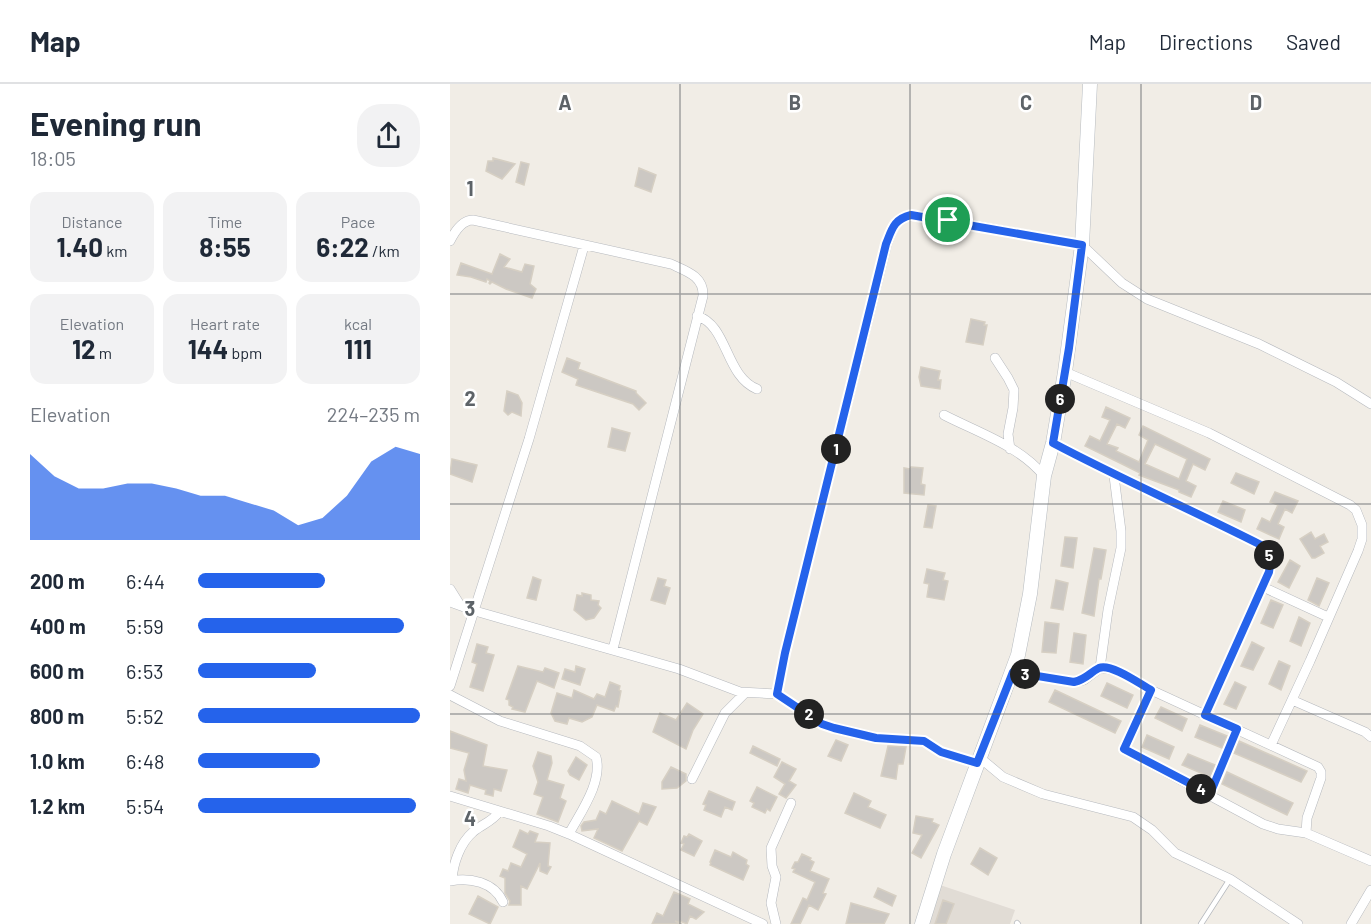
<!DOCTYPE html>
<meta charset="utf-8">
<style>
body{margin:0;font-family:Barlow,sans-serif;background:#f2f2f3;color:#1f2937;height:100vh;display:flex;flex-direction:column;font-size:22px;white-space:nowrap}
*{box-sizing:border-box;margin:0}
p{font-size:20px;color:#747a83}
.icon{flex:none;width:33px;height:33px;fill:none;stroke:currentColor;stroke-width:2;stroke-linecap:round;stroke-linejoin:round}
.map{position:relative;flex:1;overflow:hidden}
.details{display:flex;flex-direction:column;background:#fff;width:450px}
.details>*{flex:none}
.pin{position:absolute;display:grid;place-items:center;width:51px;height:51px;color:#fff;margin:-26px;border:3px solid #fff;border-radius:50%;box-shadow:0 2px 6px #0007}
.km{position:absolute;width:30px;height:30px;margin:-15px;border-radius:50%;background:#222;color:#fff;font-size:16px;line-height:30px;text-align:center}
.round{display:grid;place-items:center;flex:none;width:63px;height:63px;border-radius:24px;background:#f2f2f3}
.headline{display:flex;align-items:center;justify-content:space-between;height:102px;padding:0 30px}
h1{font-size:33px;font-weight:700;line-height:45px}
.figures{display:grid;grid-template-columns:repeat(3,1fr);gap:9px;height:102px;padding:6px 30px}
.figures div{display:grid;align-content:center;border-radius:15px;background:#f2f2f3;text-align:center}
.figures b{font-size:26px;font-weight:700}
.figures small{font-size:16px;font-weight:400}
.figures p{font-size:16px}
.chart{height:168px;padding:12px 30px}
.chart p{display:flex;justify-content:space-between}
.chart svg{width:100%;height:108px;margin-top:6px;fill:#2563eb;opacity:.7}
ul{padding:0 30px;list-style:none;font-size:20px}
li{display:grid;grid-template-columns:96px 72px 1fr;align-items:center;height:45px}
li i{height:15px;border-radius:8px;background:#2563eb}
header{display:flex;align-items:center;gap:36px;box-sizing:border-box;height:84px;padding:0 30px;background:#fff;border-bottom:2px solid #e0e1e3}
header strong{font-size:28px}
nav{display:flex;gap:33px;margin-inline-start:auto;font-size:21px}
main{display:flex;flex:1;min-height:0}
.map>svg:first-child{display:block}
</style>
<header>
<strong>Map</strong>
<nav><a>Map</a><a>Directions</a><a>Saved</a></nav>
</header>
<main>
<section class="details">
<div class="headline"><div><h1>Evening run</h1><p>18:05</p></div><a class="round"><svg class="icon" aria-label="share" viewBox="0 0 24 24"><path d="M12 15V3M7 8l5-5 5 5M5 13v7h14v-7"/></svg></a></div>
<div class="figures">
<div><p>Distance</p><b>1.40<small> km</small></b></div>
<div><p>Time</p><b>8:55</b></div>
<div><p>Pace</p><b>6:22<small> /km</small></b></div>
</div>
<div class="figures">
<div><p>Elevation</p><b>12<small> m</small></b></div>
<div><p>Heart rate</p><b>144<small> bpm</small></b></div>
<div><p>kcal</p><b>111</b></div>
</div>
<div class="chart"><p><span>Elevation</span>224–235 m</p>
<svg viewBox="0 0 160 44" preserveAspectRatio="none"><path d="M0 44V9L10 18L20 23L30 23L40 21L50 21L60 23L70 26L80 26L90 29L100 32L110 38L120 35L130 26L140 12L150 6L160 9V44z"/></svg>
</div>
<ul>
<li><b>200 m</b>6:44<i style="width:57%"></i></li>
<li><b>400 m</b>5:59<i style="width:93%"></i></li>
<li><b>600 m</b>6:53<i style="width:53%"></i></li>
<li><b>800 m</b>5:52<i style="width:100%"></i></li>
<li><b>1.0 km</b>6:48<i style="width:55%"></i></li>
<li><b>1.2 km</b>5:54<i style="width:98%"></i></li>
</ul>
</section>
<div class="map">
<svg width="921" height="840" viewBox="0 0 921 840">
<rect width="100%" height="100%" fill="#f1ede6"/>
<path fill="#e1dcd5" d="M490,801L565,826L560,840H478Z"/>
<path fill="#ccc8c3" stroke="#d6cfc3" stroke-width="1.5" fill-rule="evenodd" d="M43,74L65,80L52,95L36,87L38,77H43Z
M71,78L79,80L74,101L66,98Z
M189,84L206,91L201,108L185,102Z
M50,170L60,175L54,183L72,188L75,180L84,182L80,200L86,205L82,214L56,205L42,198L40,200L39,199L40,197L37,195L36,198L21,193L7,191L11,179L42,190Z
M521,235L535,238L534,241H537L533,261L516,258Z
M117,274L130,279L128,285L186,307V309L196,319L189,326L183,320L126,301L128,295L112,288Z
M471,283L490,287L488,296H491L490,305L471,302L469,293Z
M57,307L68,311L72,319L71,332L62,328L58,331L54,327Z
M656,323L680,334L675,344L667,340L657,360L668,364L666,367L689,378L698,356L689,351L693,342L760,375L755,386L743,380L736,397L746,402L741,413L729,408V406L689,391L690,389L674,381L635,362L640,352L650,357L660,336L652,333ZM705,360L737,375L729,395L695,380Z
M162,344L180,349L175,367L158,363Z
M2,375L27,381L22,398L0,390Z
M461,383L473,384L471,400L475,401L474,411L454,409V384L460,385Z
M786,389L809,398L804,410L781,399Z
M825,408L848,417L842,429L835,425L828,440L834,443L829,455L807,445L812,434L820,438L828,421L820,418Z
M773,417L795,426L791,438L768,428Z
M478,421L486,422L482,444L474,443Z
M861,448L865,455L874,450L878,458L870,462L874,469L865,474H862L850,455Z
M615,453L627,454L623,484L611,482Z
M644,464L656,466L651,495H649L644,532L632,529Z
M840,476L850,482L839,504L828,498Z
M477,485L495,489L493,496L498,497L494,516L477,513L479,500L474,499Z
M83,493L91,496L86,516L77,514Z
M208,494L216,496L214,502L220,504L215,520L201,516Z
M867,494L879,499L869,522L858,516Z
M606,496L618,499L613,526L601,524Z
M132,509L141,511V516L149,517L148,521L151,524L144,534L136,536L124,526L127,511L132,512Z
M821,516L833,521L823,544L811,539Z
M849,533L860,539L851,562L840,557Z
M595,538L609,540L606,569L592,568Z
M624,549L636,551L633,580L620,578Z
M802,558L814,564L803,586L791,582Z
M27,560L38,563L36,569L44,571L33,607L20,603L27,580L22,578Z
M829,577L840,582L831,606L819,600Z
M68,582L93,588L95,584L109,589L104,604L87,597L75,628L62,625L63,623L59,621V616L56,615Z
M126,582L135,585L130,601L112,595L115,585L125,588Z
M160,598L170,602L169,606L171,607L168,623L166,622L164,627L147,621L142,633L132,638L119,634L117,640L105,637L101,629L107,609L122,614L124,606L144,615L147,610L155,613Z
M785,598L796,603L786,625L774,620Z
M657,599L683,611L677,624L651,612Z
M605,606L671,637L665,649L599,618Z
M237,619L253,630L243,646L236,665L203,648L210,629L226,636Z
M711,623L737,635L732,647L705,634Z
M750,641L777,652L772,664L745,653Z
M0,647L37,661L33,682L57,686L51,707L44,705L43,712L35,710L36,706L20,701L18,709L6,705L9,695L16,697L14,686L19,669L0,664Z
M697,651L724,663L719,675L692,663Z
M386,656L398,661L391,677L378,672Z
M789,657L857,687L851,698L784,669Z
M303,662L330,675L327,682L300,669Z
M438,662L456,663L453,680H448L446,695L431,692Z
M88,668L101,672L102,679L97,696L114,701L110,714L116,717L108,738L87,730L93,713L84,710L88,698L83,682Z
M738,670L765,681L760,693L732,681Z
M126,673L137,681L129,696L120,691L118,687Z
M332,678L346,685L339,697L346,701L336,714L329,710L335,700L324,693Z
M221,683L236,690V697L227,704L212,705V698Z
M777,688L843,719L837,731L772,700Z
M307,703L327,713L320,727L317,725L315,729L302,723L304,719L300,717Z
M259,707L285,718L282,726L275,723L271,733L254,726L256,721L253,720Z
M404,709L421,717L418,723L436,731L430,744L395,729Z
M162,717L189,730L193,719L206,723L197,741L189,737L172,767L144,754L148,745L132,747L131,742L134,738L146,736L150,727L156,730Z
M466,732L483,735L482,738L489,741L471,774L462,769L472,751L463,749Z
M70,746L78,750L80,747L88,750L85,758L100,759L98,782L101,783L97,790L90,787V779L77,805L71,802V821H59L60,817L55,809V794L50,792L53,785L58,787L61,779L71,783L77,770L63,763Z
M239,750L252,757L244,772L231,766L234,760L231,759L234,752L237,753Z
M530,764L547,774L538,791L521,780Z
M265,766L281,773L283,768L297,776L296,780L299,782L293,796L260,781L261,779L260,778Z
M352,770L361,774L360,776L364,778L360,787L379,795L373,809L376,810L368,826L359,821L350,840H341L353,814L357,816L365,798L343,788L345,785L342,784L345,778H348Z
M428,804L446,812L442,822L424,813Z
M224,808L240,815L238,820L254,828L246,835L240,832L237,840L230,837L229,839L225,837L232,840H202L207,829L213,832Z
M28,812L48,823L40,840L19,830Z
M493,816L504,820L496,840H485Z
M401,819L439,830L434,840H396Z"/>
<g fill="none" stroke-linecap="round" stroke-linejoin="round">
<defs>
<path id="lane" d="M567,839L568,840
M751,840L780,795"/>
<path id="street" d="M0,157C5,147 12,136 23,136L221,180C236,187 254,192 253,212L163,565
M247,232C278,241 275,292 307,305
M545,274L558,294L564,306L563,324L558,350L560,365
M615,288L759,349L900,421L906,426L912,441V455L908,467L860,577L821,661
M494,331C527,348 570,362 594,392
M603,359C671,395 742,426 811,461C820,469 821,477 819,488L755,631
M813,503L878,533
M0,505L10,521
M0,518L25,527L229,585L290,608L327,610L372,640L383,644L426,654L474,657L491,668L527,679
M650,584L658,526L671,464V447L664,392
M563,588L624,598L634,596L650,584L666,586L701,606L868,683L871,688V694L857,734L856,749L921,777
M0,602L79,355L134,162
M701,606L674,664L675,666L813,740L828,745L856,749
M327,610L335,569L437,160C445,137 448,130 474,132L632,161L672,199L697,215L809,260L886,298L921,320
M0,611L50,637L130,662L146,673C153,698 130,729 119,750
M842,616L915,648L921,653
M529,673L553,693L593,710L683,733L702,746L725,769L780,795L848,840
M242,695L275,629L295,609
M760,710L787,645
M0,712L99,742L119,750L313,840
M2,796C3,780 10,759 23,748C32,740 42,738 49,728
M0,797C20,793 44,798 53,818
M326,840L321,819L326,793L322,782L321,764L341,719
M901,840L921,806"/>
<path id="secondary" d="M472,840L494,770L568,571L580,510L594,392L603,359L615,288L632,161L640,0"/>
</defs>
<use href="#lane" stroke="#b6b9be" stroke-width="6"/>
<use href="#street" stroke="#b6b9be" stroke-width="10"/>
<use href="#secondary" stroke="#b7bcc1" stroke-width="15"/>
<use href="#lane" stroke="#fff" stroke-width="4.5"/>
<use href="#street" stroke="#fff" stroke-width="9"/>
<use href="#secondary" stroke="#fff" stroke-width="14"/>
</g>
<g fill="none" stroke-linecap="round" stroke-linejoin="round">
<defs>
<path id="route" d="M461,131L632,161L619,264L603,359C671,395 742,426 811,461C820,469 821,477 819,488L755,631L787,645L760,710L674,665L701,606C690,600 661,579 649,584C639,589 637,595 624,598L563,588L527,679L491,668L474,657L426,654L384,644L372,640L327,610L335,569L436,160C442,145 444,135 461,131Z"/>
</defs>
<use href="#route" stroke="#fff" stroke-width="12"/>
<use href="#route" stroke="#2563eb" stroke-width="8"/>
</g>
<path fill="none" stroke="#5d6368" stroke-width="1.5" stroke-opacity="0.55" d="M230,0V840M460,0V840M691,0V840M0,210H921M0,420H921M0,630H921"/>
<g font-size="20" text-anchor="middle" font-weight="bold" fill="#5d6368" stroke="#fff" stroke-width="5" stroke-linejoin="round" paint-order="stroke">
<text x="115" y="26">A</text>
<text x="345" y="26">B</text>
<text x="576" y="26">C</text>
<text x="806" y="26">D</text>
<text x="20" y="112">1</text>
<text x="20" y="322">2</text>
<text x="20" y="532">3</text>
<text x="20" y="742">4</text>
</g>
</svg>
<div class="pin" style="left:498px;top:136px;background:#1e9e55"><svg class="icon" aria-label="arrive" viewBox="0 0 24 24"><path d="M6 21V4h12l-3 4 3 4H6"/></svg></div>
<b class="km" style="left:386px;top:365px">1</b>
<b class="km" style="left:359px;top:630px">2</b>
<b class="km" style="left:575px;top:590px">3</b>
<b class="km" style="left:751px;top:705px">4</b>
<b class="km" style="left:819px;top:471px">5</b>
<b class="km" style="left:610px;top:315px">6</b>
</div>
</main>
